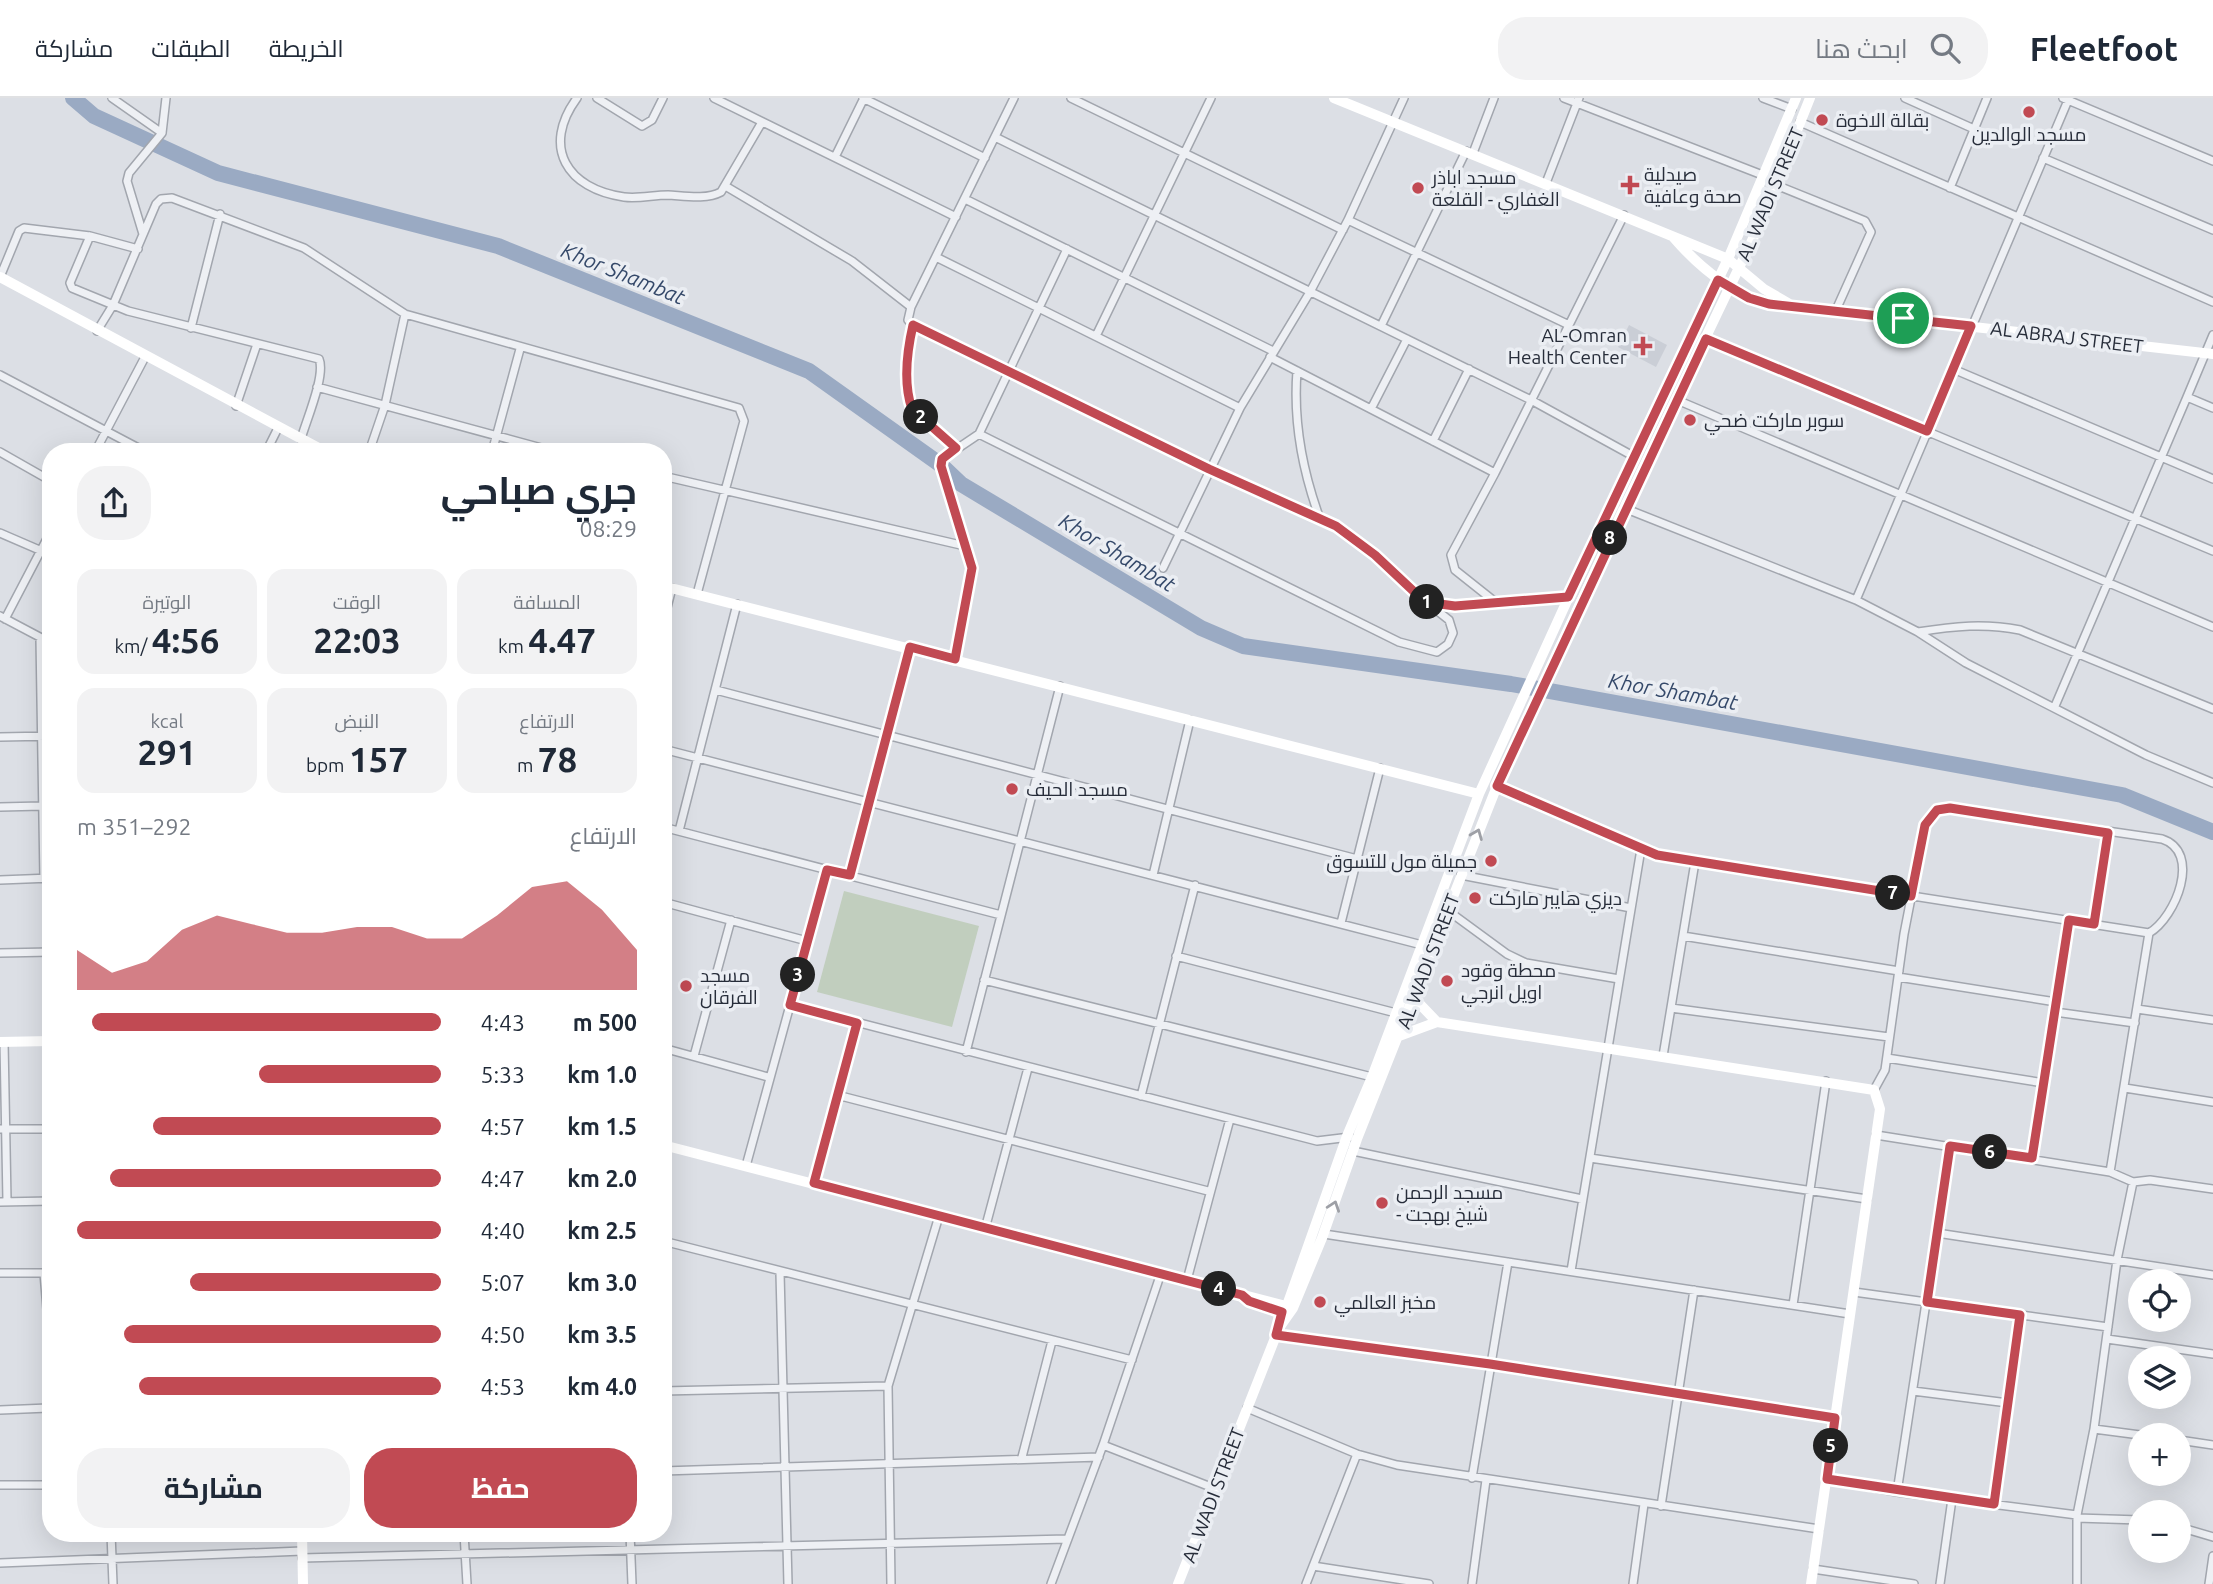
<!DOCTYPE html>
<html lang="ar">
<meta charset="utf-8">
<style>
body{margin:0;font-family:Ubuntu,Cairo,sans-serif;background:#f2f2f3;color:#1f2937;direction:rtl;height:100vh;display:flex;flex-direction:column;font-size:26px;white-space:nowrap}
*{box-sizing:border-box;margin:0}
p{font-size:23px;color:#747a83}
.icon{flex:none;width:38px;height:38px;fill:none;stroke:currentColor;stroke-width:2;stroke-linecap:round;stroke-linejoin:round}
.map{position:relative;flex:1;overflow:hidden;direction:ltr}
.panel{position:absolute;left:42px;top:345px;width:630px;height:1099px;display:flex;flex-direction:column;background:#fff;border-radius:28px;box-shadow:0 7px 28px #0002;direction:rtl}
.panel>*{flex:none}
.tools{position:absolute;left:2128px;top:1171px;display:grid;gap:14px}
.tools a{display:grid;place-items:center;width:63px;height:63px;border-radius:50%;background:#fff;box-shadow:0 7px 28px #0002;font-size:35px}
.pin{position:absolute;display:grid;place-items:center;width:60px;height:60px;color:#fff;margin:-30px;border:4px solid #fff;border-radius:50%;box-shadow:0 2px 7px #0007}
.km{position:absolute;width:35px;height:35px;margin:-18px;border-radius:50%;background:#222;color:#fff;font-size:19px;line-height:35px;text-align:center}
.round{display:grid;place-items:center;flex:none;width:74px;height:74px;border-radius:28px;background:#f2f2f3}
.headline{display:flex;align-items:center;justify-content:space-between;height:119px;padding:0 35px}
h1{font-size:38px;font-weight:700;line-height:52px}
.figures{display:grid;grid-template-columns:repeat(3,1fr);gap:10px;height:119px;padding:7px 35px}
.figures div{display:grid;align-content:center;border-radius:18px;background:#f2f2f3;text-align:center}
.figures b{font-size:35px;font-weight:700}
.figures small{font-size:19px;font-weight:400}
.figures p{font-size:19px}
.chart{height:196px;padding:14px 35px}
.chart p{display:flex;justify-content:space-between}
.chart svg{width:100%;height:126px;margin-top:7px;fill:#c14a53;opacity:.7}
.primary-button{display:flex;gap:14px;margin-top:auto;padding:14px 35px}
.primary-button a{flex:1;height:80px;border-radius:28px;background:#c14a53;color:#fff;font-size:28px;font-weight:700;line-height:80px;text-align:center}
.primary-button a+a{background:#f2f2f3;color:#1f2937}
ul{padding:0 35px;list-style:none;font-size:23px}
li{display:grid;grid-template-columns:112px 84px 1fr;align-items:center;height:52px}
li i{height:18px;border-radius:9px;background:#c14a53}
header{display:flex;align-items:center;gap:42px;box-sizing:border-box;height:98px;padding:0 35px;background:#fff;border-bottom:2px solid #e0e1e3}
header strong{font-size:33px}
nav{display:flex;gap:38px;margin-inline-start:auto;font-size:24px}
.search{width:490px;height:63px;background:#f2f2f3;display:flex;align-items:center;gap:18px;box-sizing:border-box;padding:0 24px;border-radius:28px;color:#747a83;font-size:26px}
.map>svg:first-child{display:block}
</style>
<header>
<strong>Fleetfoot</strong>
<div class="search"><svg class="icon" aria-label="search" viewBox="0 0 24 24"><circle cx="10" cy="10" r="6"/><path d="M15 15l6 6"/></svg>ابحث هنا</div>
<nav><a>الخريطة</a><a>الطبقات</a><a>مشاركة</a></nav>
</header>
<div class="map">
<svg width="2213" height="1486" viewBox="0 0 2213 1486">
<rect width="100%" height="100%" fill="#dcdfe5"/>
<path fill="#caced6" d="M1629,227L1667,247L1656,269L1618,249Z"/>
<path fill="#c1cebe" d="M844,793L979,828L952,929L817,894Z"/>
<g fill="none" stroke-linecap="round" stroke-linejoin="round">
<path stroke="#9aaac3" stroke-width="16" d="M73,0L94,18L218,75L498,148L809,273L941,367L961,386L1201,530L1243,548L1511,586L2122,697L2213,734"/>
<defs>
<path id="street" d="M112,0L162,35
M577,0C541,49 567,91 624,99C639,101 653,97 668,97C685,98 706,102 721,94L762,24
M597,0L642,28L652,22L663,0
M714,0L956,119
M863,0L985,60
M1071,0L1343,132
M1564,0L1765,78
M1763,0L1792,11
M1905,0L1974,31
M2063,0L2213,63
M1800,24L2213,204
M995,39L1531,302L1633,358
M1473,55L1494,0
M835,59L864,0
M2043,60L2213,132
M1546,85L1579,0
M1776,87L1865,123L1871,134L1836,212
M727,89L852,163L911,209
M1950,90L1987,0
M965,101L1273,253
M1348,122L1569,227
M143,136L127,83L129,75L162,35L166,0
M90,138L70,185L72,190L128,213L319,261C326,277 306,323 301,341
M936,159L1240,310
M0,179L19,133L24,130L90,138L138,151
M913,227L907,250L909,303L912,311L956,350
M1381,228L1466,53
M191,230L220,116
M97,233L113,207L156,106L161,101L172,100L304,150L405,216L739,310L744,323L697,496
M2213,237L2187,299L2213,310
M1096,238L1211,0
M1706,241L2213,453
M1270,259L1495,375
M1953,271L2213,381
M1297,273C1293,325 1302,372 1320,421
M0,277L146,354
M317,289L556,354
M1677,302L2213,529
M236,308L257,246
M1371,311L1407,241
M979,336L1399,544L1437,554L1448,546L1453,535L1449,522L1411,492L1375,457L1336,428L1209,371L913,227L908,222L911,209L1014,0
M1433,343L1469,271
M0,354L51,383
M95,354L145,259
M266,354L278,330
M369,354L385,307L405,216
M492,354L520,251
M663,378L965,448
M1624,410L1856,502L1918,534L1966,565L2146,657L2213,685
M0,435L51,457
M1163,470L1240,310L1310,194L1348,122L1404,0
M1856,502L2069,0
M1494,503L1455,472L1451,457L1495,375L1624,117
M1426,504L1455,507L1568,499
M0,518L51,545
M5,521L51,433
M663,525L672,490
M1918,534C1954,528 1985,525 2020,532L2213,611
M40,540L44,781
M955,561L972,470L941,367L942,361L979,336L1067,151
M716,592L1357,761
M2055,608L2187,299
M0,639L51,638
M663,651L1422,847
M1497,688L1641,751L1676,761L2149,835C2176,819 2202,754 2162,741L1950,710L1937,712L1925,728L1904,836L1885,972L1874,992
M0,709L42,708
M663,729L1001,817
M679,733L737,506
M850,777L910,549
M1153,777L1190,622
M1461,777L1631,810
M0,782L51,780
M663,804L807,843
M1447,812L1507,856L1526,865L1619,881
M1341,825L1380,670
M2094,826L2108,735
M1683,838L1899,873
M0,855L51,854
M1176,858L1396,915
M1898,879L2056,904
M984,882L1372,979
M790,907L1317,1043L1350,1039
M1671,910L1889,939
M2137,911L2213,922
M2055,914L2135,925
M4,944L7,1103
M663,950L768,979
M966,954L1060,588
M694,958L731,822
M1663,958L1695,764
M1887,960L2044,985
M2125,990L2213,1004
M837,997L1208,1093
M1141,998L1195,787
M0,1031H51
M1876,1037L2110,1074L2133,1084L2150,1082L2213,1091
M1353,1053L1582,1101
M1590,1060L1867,1101
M2032,1060L2069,822
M746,1068L827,772
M2110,1074L2149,835
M814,1085L857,925
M0,1104L51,1103
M985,1131L1028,970
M1937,1135L2213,1177
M1324,1136L1850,1216
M663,1143L1132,1262
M1571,1173L1641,751
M0,1175H51
M44,1175L48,1223L47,1310
M780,1175L788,1486
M1187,1182L1230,1021
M1854,1194L2108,1229
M1793,1207L1826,983
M1276,1237L1490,1266L1835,1320
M2107,1241L2213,1256
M663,1293L888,1288
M1913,1293L2008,1305
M1247,1310L1357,1356L1397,1367L1819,1431
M0,1312L48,1310
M2094,1331L2140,1337
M2179,1342L2213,1347
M1103,1347L1216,1391
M1022,1359L1052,1243
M663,1373L1099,1359
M1472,1380L1508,1164
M1827,1381L1897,1394L2077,1417
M0,1387H51
M1897,1394L1950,1048
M1994,1406L2020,1217
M1661,1408L1694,1192
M2077,1420L2140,1422
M2179,1429L2213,1439
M111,1435L113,1486
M464,1435L467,1486
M630,1435L632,1486
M302,1460L1067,1441
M0,1465L302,1453
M1313,1468L1429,1486
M1813,1471L1914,1486
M891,1486L888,1288L939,1118
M1051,1486L1103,1347L1161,1175
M1306,1486L1357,1356
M1472,1486L1486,1382
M1633,1486L1644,1406
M1940,1486L1952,1401
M2077,1486V1417L2094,1331L2117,1162L2133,1084
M2209,1486L2213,1458"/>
</defs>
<use href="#street" stroke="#a2a6ae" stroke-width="10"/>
<use href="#street" stroke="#eef0f4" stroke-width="7"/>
<path stroke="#fff" stroke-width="10" d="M1334,0L1728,161L1764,191L1788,205
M1674,140C1700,170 1730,195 1769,206L2213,256
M0,179L326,354
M663,488L1479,696
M1413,899L1437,924
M1399,938L1437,924L1874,992L1880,1011L1811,1486
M0,944L51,943
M663,1047L1290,1209
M1250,1203L1288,1216
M1281,1227L1293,1210L1322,1140L1357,1041L1497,688L1624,410L1758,130L1810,0
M302,1435L303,1486
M1178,1486L1279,1230L1347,1038L1372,979L1479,696L1633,358L1728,161L1796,0"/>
</g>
<defs><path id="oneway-chevron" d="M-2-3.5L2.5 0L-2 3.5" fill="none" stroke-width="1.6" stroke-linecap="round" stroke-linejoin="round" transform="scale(1.75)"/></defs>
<g stroke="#9ea0a6">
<use href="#oneway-chevron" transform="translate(1477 736) rotate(-68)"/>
<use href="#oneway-chevron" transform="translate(1334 1108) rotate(-71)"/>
</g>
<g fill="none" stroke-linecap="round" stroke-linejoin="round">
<defs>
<path id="route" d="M1718,182L1749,200L1769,206L1971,228L1927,333L1706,241L1497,688L1657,757L1911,798L1925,727L1937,712L1950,710L2108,735L2094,826L2069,822L2032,1060L1950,1048L1927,1204L2020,1217L1994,1406L1827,1381L1835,1320L1490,1266L1276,1237L1282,1214L1249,1203L1242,1197L814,1085L857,925L790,907L827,772L850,777L910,549L955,561L972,470L941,368L942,361L956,350L912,311C903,285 907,253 913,227L1209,371L1336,428L1375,457L1425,504L1455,508L1568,499Z"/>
</defs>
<use href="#route" stroke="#fff" stroke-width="14"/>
<use href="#route" stroke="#c14a53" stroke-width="9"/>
</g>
<g fill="#c14a53" stroke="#ebeef3" stroke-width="2.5">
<circle cx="2029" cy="14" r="7"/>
<circle cx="1822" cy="22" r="7"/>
<path d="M1626.5 76.5h7v7h7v7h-7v7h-7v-7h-7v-7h7z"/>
<circle cx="1418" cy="90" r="7"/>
<path d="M1639.5 237.5h7v7h7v7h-7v7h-7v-7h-7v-7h7z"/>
<circle cx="1690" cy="322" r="7"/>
<circle cx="1012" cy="691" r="7"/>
<circle cx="1491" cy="763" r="7"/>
<circle cx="1475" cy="800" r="7"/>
<circle cx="1447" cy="883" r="7"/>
<circle cx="686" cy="888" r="7"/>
<circle cx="1382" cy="1105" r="7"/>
<circle cx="1320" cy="1204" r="7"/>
</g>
<g text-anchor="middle" stroke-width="7" stroke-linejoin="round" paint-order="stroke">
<g font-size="19" fill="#272d3a" stroke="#ebeef3" text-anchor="start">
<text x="1836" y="29">بقالة الاخوة</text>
<text x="2029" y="43" text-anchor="middle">مسجد الوالدين</text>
<text x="1644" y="83">صيدلية<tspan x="1644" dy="22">صحة وعافية</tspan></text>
<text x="1432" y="86">مسجد اباذر<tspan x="1432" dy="22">الغفاري - القلعة</tspan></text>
<text x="1627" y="244" text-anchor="end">AL-Omran<tspan x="1627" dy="22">Health Center</tspan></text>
<text x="1704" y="329">سوبر ماركت ضحي</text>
<text x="1026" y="698">مسجد الحيف</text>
<text x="1477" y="770" text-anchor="end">جميلة مول للتسوق</text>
<text x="1489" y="807">ديزي هايبر ماركت</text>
<text x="1461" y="879">محطة وقود<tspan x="1461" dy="22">اويل انرجي</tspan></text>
<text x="700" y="884">مسجد<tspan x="700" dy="22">الفرقان</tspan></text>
<text x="1396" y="1101">مسجد الرحمن<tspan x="1396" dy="22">- شيخ بهجت</tspan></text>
<text x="1334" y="1211">مخبز العالمي</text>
</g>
<g font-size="19" fill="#272d3a" stroke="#ebeef3">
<text transform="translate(1770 96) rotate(-67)" y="7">AL WADI STREET</text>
<text transform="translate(2067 239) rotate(7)" y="7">AL ABRAJ STREET</text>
<text transform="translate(1428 863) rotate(-69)" y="7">AL WADI STREET</text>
<text transform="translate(1213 1397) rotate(-69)" y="7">AL WADI STREET</text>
</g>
<g font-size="21" font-style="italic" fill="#35496a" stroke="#ebeef3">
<text transform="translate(623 176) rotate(22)" y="7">Khor Shambat</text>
<text transform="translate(1117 455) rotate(31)" y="7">Khor Shambat</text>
<text transform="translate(1673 594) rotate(10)" y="7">Khor Shambat</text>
</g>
</g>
</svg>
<div class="tools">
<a><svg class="icon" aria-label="locate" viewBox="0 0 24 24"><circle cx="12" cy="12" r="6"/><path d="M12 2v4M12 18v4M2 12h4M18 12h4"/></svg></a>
<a><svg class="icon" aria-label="layers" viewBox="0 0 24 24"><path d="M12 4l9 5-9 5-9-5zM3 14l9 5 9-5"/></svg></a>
<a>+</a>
<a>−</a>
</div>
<div class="pin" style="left:1903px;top:220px;background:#1e9e55"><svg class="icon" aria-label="arrive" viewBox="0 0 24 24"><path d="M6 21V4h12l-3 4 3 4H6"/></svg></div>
<b class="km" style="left:1427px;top:504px">1</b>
<b class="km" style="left:921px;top:319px">2</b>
<b class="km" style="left:798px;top:877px">3</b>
<b class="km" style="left:1219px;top:1191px">4</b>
<b class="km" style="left:1831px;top:1348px">5</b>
<b class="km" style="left:1990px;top:1054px">6</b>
<b class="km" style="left:1893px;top:795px">7</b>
<b class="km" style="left:1610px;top:440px">8</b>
<section class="panel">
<div class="headline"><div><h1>جري صباحي</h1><p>08:29</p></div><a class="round"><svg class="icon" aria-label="share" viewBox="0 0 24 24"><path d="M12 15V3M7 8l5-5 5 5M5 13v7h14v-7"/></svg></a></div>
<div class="figures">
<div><p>المسافة</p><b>4.47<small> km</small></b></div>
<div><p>الوقت</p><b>22:03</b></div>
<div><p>الوتيرة</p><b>4:56<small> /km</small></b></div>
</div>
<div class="figures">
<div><p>الارتفاع</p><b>78<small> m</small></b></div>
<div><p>النبض</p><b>157<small> bpm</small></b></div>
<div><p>kcal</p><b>291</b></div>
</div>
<div class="chart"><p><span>الارتفاع</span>292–351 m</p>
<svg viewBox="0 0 160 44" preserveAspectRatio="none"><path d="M0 44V30L10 38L20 34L30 23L40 18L50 21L60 24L70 24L80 22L90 22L100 26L110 26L120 18L130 8L140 6L150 16L160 30V44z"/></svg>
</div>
<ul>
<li><b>500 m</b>4:43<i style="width:96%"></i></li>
<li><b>1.0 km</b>5:33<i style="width:50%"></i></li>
<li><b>1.5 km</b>4:57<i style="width:79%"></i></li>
<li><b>2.0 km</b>4:47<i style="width:91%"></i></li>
<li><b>2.5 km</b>4:40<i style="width:100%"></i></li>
<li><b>3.0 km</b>5:07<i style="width:69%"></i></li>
<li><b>3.5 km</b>4:50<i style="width:87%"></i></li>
<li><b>4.0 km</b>4:53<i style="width:83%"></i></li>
</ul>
<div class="primary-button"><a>حفظ</a><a>مشاركة</a></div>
</section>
</div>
